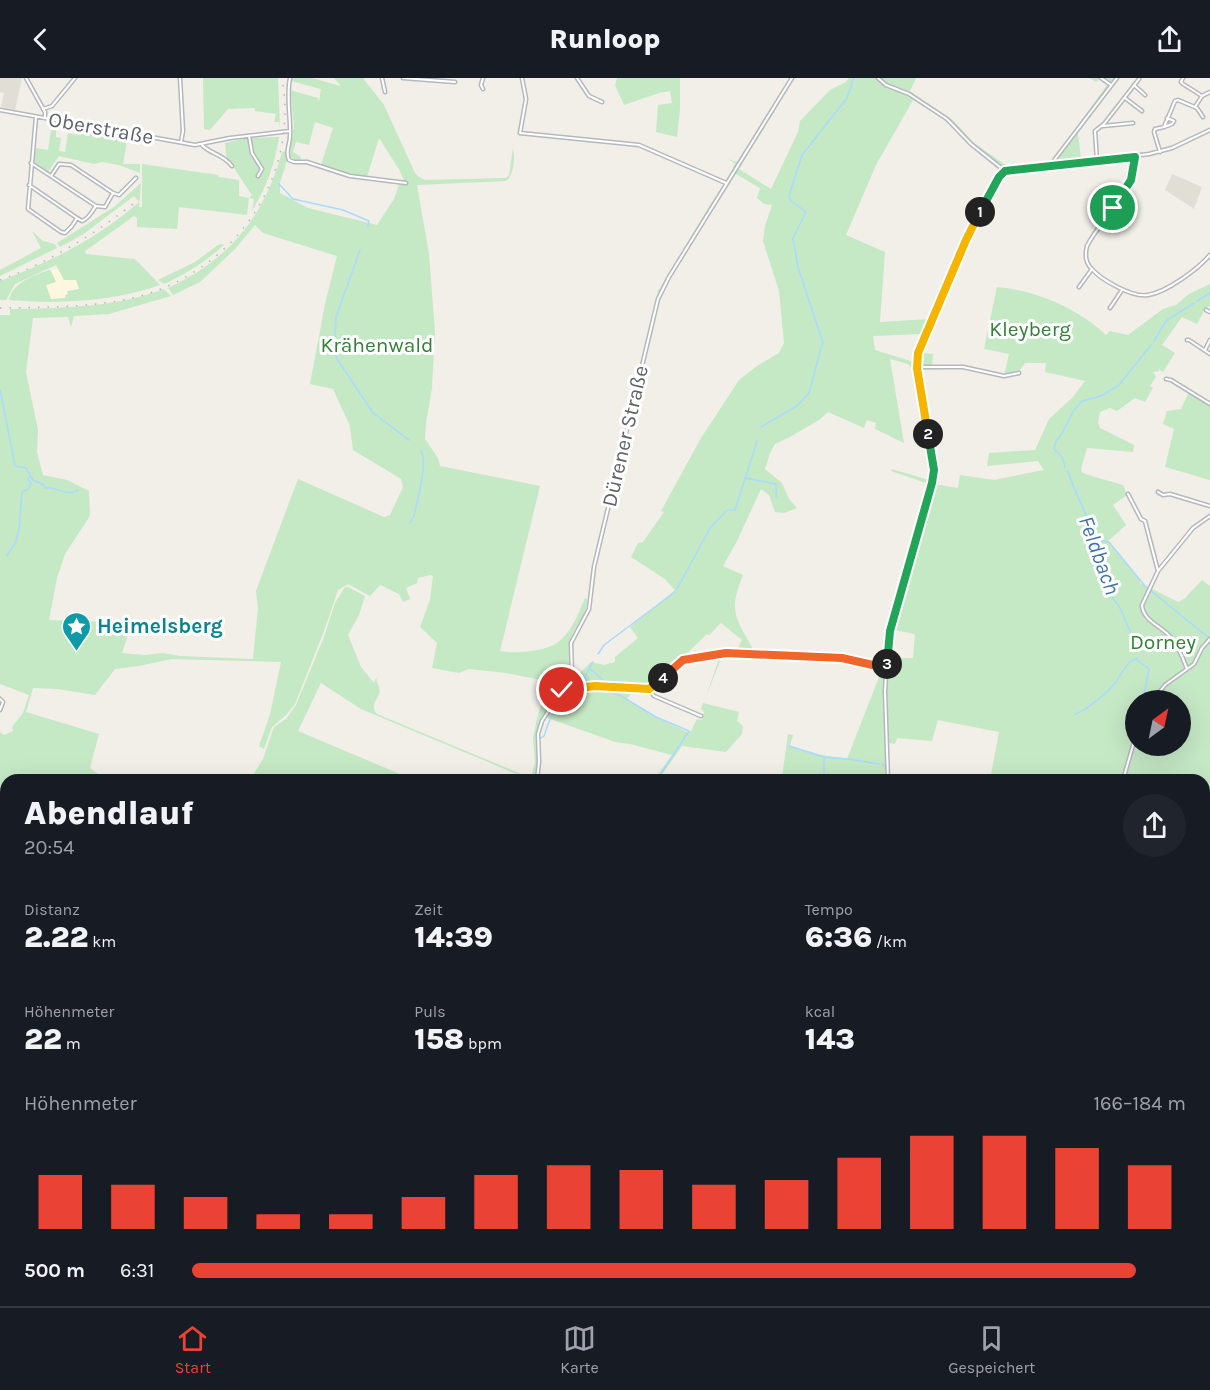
<!DOCTYPE html>
<html lang="de">
<meta charset="utf-8">
<style>
body{margin:0;font-family:Karla,sans-serif;background:#20242c;color:#f1f3f6;height:100vh;display:flex;flex-direction:column;font-size:22px;white-space:nowrap}
*{box-sizing:border-box;margin:0}
p{font-size:20px;color:#9ea1a6}
.icon{flex:none;width:33px;height:33px;fill:none;stroke:currentColor;stroke-width:2;stroke-linecap:round;stroke-linejoin:round}
.map{position:relative;flex:1;overflow:hidden}
.sheet{position:absolute;left:0px;top:696px;width:1210px;height:532px;display:flex;flex-direction:column;background:#171b24;border-radius:18px 18px 0 0;box-shadow:0 6px 24px #0002}
.sheet>*{flex:none}
.needle{width:39px;rotate:33deg}
.fabs{position:absolute;left:1125px;top:612px;display:grid;gap:12px}
.fabs a{display:grid;place-items:center;width:66px;height:66px;border-radius:50%;background:#171b24;box-shadow:0 6px 24px #0002;font-size:30px}
.pin{position:absolute;display:grid;place-items:center;width:51px;height:51px;color:#fff;margin:-26px;border:3px solid #fff;border-radius:50%;box-shadow:0 2px 6px #0007}
.km{position:absolute;width:30px;height:30px;margin:-15px;border-radius:50%;background:#222;color:#fff;font-size:16px;line-height:30px;text-align:center}
.round{display:grid;place-items:center;flex:none;width:63px;height:63px;border-radius:32px;background:#20242c}
.overview{display:flex;align-items:center;justify-content:space-between;height:102px;padding:0 24px}
h1{font-size:33px;font-weight:800;line-height:45px}
.stats{display:grid;grid-template-columns:repeat(3,1fr);gap:9px;height:102px;padding:6px 24px}
.stats div{display:grid;align-content:center}
.stats b{font-size:30px;font-weight:800}
.stats small{font-size:16px;font-weight:400}
.stats p{font-size:16px}
.chart{height:168px;padding:12px 24px}
.chart p{display:flex;justify-content:space-between}
.chart svg{width:100%;height:108px;margin-top:6px;stroke:#ea4335;stroke-width:6}
ul{padding:0 24px;list-style:none;font-size:20px}
li{display:grid;grid-template-columns:96px 72px 1fr;align-items:center;height:45px}
li i{height:15px;border-radius:8px;background:#ea4335}
header{display:flex;justify-content:space-between;align-items:center;height:78px;padding:0 24px;background:#171b24;font-size:27px;font-weight:800}
.tab-bar{display:flex;justify-content:space-around;align-items:center;height:84px;border-top:2px solid #363941;background:#171b24;font-size:16px;color:#9ea1a6}
.tab-bar a{display:grid;justify-items:center;gap:3px}
.tab-bar .selected{color:#ea4335}
.map>svg:first-child{display:block}
</style>
<header><svg class="icon" aria-label="back" viewBox="0 0 24 24"><path d="M15 5l-7 7 7 7"/></svg>Runloop<svg class="icon" aria-label="share" viewBox="0 0 24 24"><path d="M12 15V3M7 8l5-5 5 5M5 13v7h14v-7"/></svg></header>
<div class="map">
<svg width="1210" height="1228" viewBox="0 0 1210 1228">
<rect width="100%" height="100%" fill="#f1efe8"/>
<path fill="#fef7e0" d="M58,190L64,202L76,201L79,211L68,216L66,220L51,221L46,207L55,204L51,193Z
M0,1136L6,1141V1222L39,1223L43,1228H0Z"/>
<path fill="#e0deda" d="M0,965L6,971V1033L0,1041Z"/>
<path fill="#e1ded6" d="M0,0H22L15,32L1,29L4,15L0,14Z
M1172,96L1202,109L1194,131L1165,112Z"/>
<path fill="#c5e8c5" fill-rule="evenodd" d="M203,0H278L280,50L279,44H274L276,36L255,33V30L228,31L210,52L204,51Z
M292,0H312L341,8L334,0H363L384,27L415,95L419,99L425,102L506,100L509,97L513,70C515,80 514,97 506,103L417,107L429,176L435,254L432,310L426,345L425,361L438,380L440,388L540,408L500,573C517,576 549,574 562,561C573,550 579,534 585,520L658,213L715,119L719,120L734,96L733,89L735,85L727,81L737,84L790,0H795L739,91L771,111L798,54L800,43L830,12L846,4L849,0H916L910,13L953,42L974,65L1004,86L1015,89L1039,87L1050,83L1056,77L1107,7L1099,1L1096,4L1089,0H1119L1078,55L1081,82L1059,84V88L1104,83L1102,86L1006,96L999,104L970,160L922,275L933,276L932,287L960,290L921,292L935,390L934,406L958,410L960,397L994,402L1044,392L1038,383L987,388L989,375L1035,372L1049,341L1073,319L1085,303L1045,294L1046,285H1025L1017,296L1004,298L1009,276L984,271L997,209C1037,213 1077,230 1106,257L1110,253L1128,257L1163,231L1176,227L1189,216L1210,206V228L1205,231L1197,246L1182,239L1162,267L1175,275L1163,294L1159,291V293L1153,294L1156,299L1150,308L1153,310L1145,324L1135,320L1117,333L1110,330L1100,334L1098,345L1100,350L1134,367L1133,374L1087,370L1081,391L1082,394L1085,396L1123,407L1127,417L1113,427L1126,447L1108,463L1140,502V505L1178,524L1184,521L1202,502L1210,508V732L1205,731L1204,702H1125L1122,700V702H990L999,654L938,642L932,663L897,660L895,666L889,665L886,702H783L782,699L788,656L793,657L790,668L822,677L847,681L881,594L860,585L844,582L722,578L704,624L720,578L687,582L735,576L742,562L721,545L709,557L707,556L654,607L649,610L636,608L627,621L660,641L687,654L691,653L697,641L702,642L704,634L701,631L703,625L739,634L737,643L743,648L742,656L726,674L682,668L658,702H654L672,677L630,666L615,664L545,639C532,659 538,680 539,702H531L361,631L321,605L298,653L414,702H250L263,681L274,649L286,641L296,627L324,559L335,525L345,509H348L365,518L359,537L348,557L361,589L374,605L376,600L380,613C378,622 369,627 377,636L531,700L535,684L533,660L537,640L544,618L552,604L506,595L469,591L459,595L432,590L437,565L420,549L430,522L433,498L430,497L418,500L417,505L406,510L410,521L403,524L399,516L380,507L370,518L348,506L338,512L324,553L295,626L287,636L272,649L264,671L259,668L270,636L281,584L171,581L139,588L115,591L95,617L57,611L33,610L26,634L99,656L90,690L106,702L91,698L90,702H6V721L0,719V654L4,657L13,653L12,649L23,635L29,617L0,606V237H10V231C61,230 114,230 164,211L171,218L109,236L74,238L71,249L68,239L33,240L26,294L38,352L37,374L43,397L67,402L89,413L90,438L65,476L57,500L49,542L132,545L122,575L145,577L163,575L180,578L253,581L258,530L256,513L298,401L384,439L390,437L403,409L401,401L353,372L350,348L333,311L310,306L325,226L337,178L263,155L255,147L235,171L200,204L173,217L168,210C229,182 264,139 282,74L290,72L294,48L290,12L318,20L319,24L321,11L291,3ZM913,22L945,42L971,68L998,91L961,167L929,241L880,244L885,174L846,157L876,87ZM315,44L333,50L321,87L353,97L367,99L379,60L400,93L404,103L399,106L394,121L377,147L308,130L280,115V105L287,82L290,80L300,83L301,79L293,74L296,64L309,67ZM736,96L760,110L757,120L764,126L772,127L765,148L763,163L779,213L784,265L779,275L757,288L739,302L701,360L661,433L664,434L643,464L638,465L631,479L665,501L675,512L630,549L638,560L615,579V584L604,587L591,584L566,609L564,606C575,588 565,577 571,560C576,546 588,537 587,521L585,520L609,422H612L659,225L671,198ZM922,256L914,284L875,272L873,258ZM890,281L908,286L914,293L931,390L929,402L892,391L891,393L929,406L888,551H892L888,583L882,587L840,578L755,575C737,540 727,536 743,497L723,488L737,463L761,411L769,417L775,434L784,435L797,430L789,421L782,405L765,391L770,375L775,366L788,360L819,342L828,334L864,350L867,342L876,345L875,351L904,365ZM893,552L915,556L913,580H889ZM1136,622H1180V668H1136Z
M617,0H680V31L677,59L656,54L658,27L672,25L670,13L659,15L624,27L615,7Z
M78,49L128,58L123,86H140V95L119,87L102,84L94,86L59,78L48,94L34,84L36,70L48,72L51,52H56V59L61,60L59,73L65,74L68,55L76,57Z
M279,59C275,86 266,110 252,133L254,121L249,120L247,137L179,129L177,151L137,149V140L134,138L85,173L86,176L134,181L139,185L160,207C111,224 60,226 9,222C13,204 33,198 49,192L51,193L56,204L46,207L51,221L65,220V217L68,216L67,213L79,211L76,202H64L56,187L15,206L6,222H0V203C49,185 100,159 139,124L134,118L82,157L60,169L57,165L114,129L141,105L139,129H142V86L218,97L219,99L239,102V118L249,120L252,117L226,78L225,65L248,60Z
M32,153L43,163L55,166L57,170L0,198V192L41,170Z
M222,166L224,167C205,184 186,196 164,206L158,202L195,184L218,167Z
M1189,314L1210,328V402L1165,389L1174,351L1163,346L1167,333L1181,331Z
M295,1223L306,1222L418,1223L291,1228Z
M726,1223H989L984,1228H803L774,1225L761,1228H726V1224H731Z"/>
<g fill="none" stroke-linecap="round" stroke-linejoin="round">
<path stroke="#aadaff" stroke-width="1.5" d="M852,4L854,0
M279,106L293,121L343,132L369,143L368,148
M360,172L336,239L334,270L337,281L373,335L409,362
M1197,223L1210,215
M1154,263L1166,243L1194,225
M822,268L823,265L798,189L793,160L806,134L791,123L789,118L802,77L847,20L852,6
M0,312L15,388L26,390L33,402L44,407L45,410C57,407 65,420 78,412
M761,349L797,328L809,315L821,270
M1065,389L1062,379L1054,371L1056,363L1061,357L1074,332L1082,323L1101,318L1119,307L1151,267
M1068,393C1072,413 1105,467 1099,484L1104,493L1107,507L1112,519L1120,530L1131,555L1136,559L1137,562
M745,400L776,406V419
M410,445L414,438C417,422 428,387 421,372
M1097,462L1109,464L1145,508L1209,560
M7,478L16,463L19,451L22,414L28,411L31,405L28,402L29,399
M677,511L710,450L727,432H735L757,363
M598,576L604,567L675,514
M1137,582L1149,591L1143,622
M593,584L589,590L603,602L605,606
M588,606L585,600L589,591
M604,609V611L621,618L656,639L689,653L657,702
M1075,636C1086,633 1108,614 1116,604C1122,595 1126,584 1138,580
M541,660L544,658C549,643 556,621 573,614C578,612 583,612 587,611
M789,668L824,679L847,681
M824,679V702
M848,681L879,686
M882,686L886,689
M0,953L6,949
M818,1222L844,1228
M1165,1222L1173,1228
M725,1223L740,1226
M746,1227L762,1222"/>
<defs>
<path id="minor" d="M26,0L45,34V40
M180,0L183,53L181,64
M290,0C286,19 291,40 290,58C290,67 285,73 289,82L294,84H307L350,98L406,105
M382,0L385,14
M403,0L455,4
M522,0L526,21L520,55L639,67L726,105
M577,0L589,18L602,24
M878,0L886,7L909,16L947,41L971,66L1005,93
M1101,0L1111,7
M1183,0L1181,4L1183,6L1202,18
M1134,7L1145,17
M483,11L481,7L483,0
M1125,20L1142,33
M1195,29L1202,18L1210,14
M43,31L52,28L75,0
M0,32L195,67L230,60L290,53
M36,39L28,131L61,154L65,155L72,148L77,140L82,143C90,140 91,134 96,128L105,129L113,115L119,117L136,100
M1103,48L1133,45
M1164,49L1172,46L1174,43L1167,40
M249,58L252,75L262,91L258,98
M202,67C210,76 223,76 232,88
M1160,74L1154,54L1155,51L1164,49L1175,23L1178,22L1197,30L1203,39
M1135,79C1136,115 1102,138 1087,168C1085,176 1085,184 1091,190C1101,202 1133,220 1148,217C1167,214 1198,191 1210,177
M1097,83L1095,53L1104,46L1139,1
M31,85L96,128
M1053,87L1055,81L1117,0
M51,98L59,86L71,87L113,115
M29,107L77,140
M1079,209L1092,191
M1110,230L1122,212
M1206,232L1210,234
M1187,262H1189L1210,276
M1205,272L1210,262
M917,289H963L1004,298L1019,295
M1166,301L1171,302L1210,326
M1158,414L1163,417L1170,416L1210,428
M1128,416L1141,441L1145,443L1158,493
M1187,591C1183,580 1179,569 1172,561C1163,548 1143,544 1142,527L1158,493L1193,450L1210,438
M563,611L595,607L649,611L655,608L683,582L726,575L842,580L886,590
M649,611L654,618L701,638
M0,621L3,624L0,632
M1153,622L1165,607L1194,586L1202,570L1210,561
M537,702L539,684L538,656L542,643L572,596L571,565L589,531L594,489L658,221L669,199L792,0
M888,702L885,613L888,564L928,422L934,392L921,320L917,281L966,162L999,99L1005,93L1149,76L1172,70L1210,52
M1123,702L1136,657
M0,744L6,746
M1204,879L1210,876
M1204,1029L1210,1032
M0,1044L6,1037
M999,1222L1003,1228
M720,1228V1222"/>
<path id="secondary" d="M0,777L6,776
M1204,917L1210,916
M129,1228L166,1222"/>
<path id="motorway" d="M0,1108L6,1112
M0,1121L6,1127
M47,1222L51,1228
M52,1222L56,1228
M168,1222L178,1228
M271,1222L278,1228
M284,1222V1228"/>
</defs>
<use href="#minor" stroke="#b5b8bc" stroke-width="5"/>
<use href="#secondary" stroke="#b6babf" stroke-width="7"/>
<use href="#motorway" stroke="#f9ab00" stroke-width="8"/>
<use href="#minor" stroke="#fff" stroke-width="2"/>
<use href="#secondary" stroke="#fff" stroke-width="4"/>
<use href="#motorway" stroke="#fde293" stroke-width="5"/>
<path stroke="#b6b7b8" stroke-width="1.5" stroke-dasharray="1.5 8" stroke-linecap="butt" d="M0,202C48,185 93,157 133,126
M0,230C46,229 92,230 137,219C234,193 300,101 282,0"/>
<defs>
<path id="motorway-bridge" d="M153,1222L160,1227"/>
</defs>
<use href="#motorway-bridge" stroke="#f9ab00" stroke-width="8" stroke-linecap="butt"/>
<use href="#motorway-bridge" stroke="#fde293" stroke-width="5"/>
</g>
<g fill="none" stroke-linecap="round" stroke-linejoin="round">
<defs>
<path id="split-1" d="M980,134L999,99L1005,93L1135,79L1131,102L1113,130"/>
<path id="split-2" d="M928,356L917,290L918,275L966,162L980,134"/>
<path id="split-3" d="M887,586L890,553L932,405L934,392L928,356"/>
<path id="split-4" d="M663,600L683,582L726,575L842,580L886,590L887,586"/>
<path id="split-5" d="M562,612L595,608L649,611L663,600"/>
</defs>
<use href="#split-1" stroke="#fff" stroke-width="12"/>
<use href="#split-2" stroke="#fff" stroke-width="12"/>
<use href="#split-3" stroke="#fff" stroke-width="12"/>
<use href="#split-4" stroke="#fff" stroke-width="12"/>
<use href="#split-5" stroke="#fff" stroke-width="12"/>
<use href="#split-1" stroke="#22a559" stroke-width="8"/>
<use href="#split-2" stroke="#f5b400" stroke-width="8"/>
<use href="#split-3" stroke="#22a559" stroke-width="8"/>
<use href="#split-4" stroke="#f0652b" stroke-width="8"/>
<use href="#split-5" stroke="#f5b400" stroke-width="8"/>
</g>
<defs>
<symbol id="sight-pin" viewBox="-11 -11 22 30"><path d="M0 17L-7.5 6A9.5 9.5 0 1 1 7.5 6Z" fill="#0f9aa8" stroke="#fff"/><path d="M0-6L1.8-2.2L6-1.7L2.9 1.2L3.7 5.4L0 3.3L-3.7 5.4L-2.9 1.2L-6-1.7L-1.8-2.2Z" fill="#fff"/></symbol>
</defs>
<g fill-rule="evenodd">
<use href="#sight-pin" x="60" y="532" width="33" height="45"/>
</g>
<g text-anchor="middle" stroke-width="6" stroke-linejoin="round" paint-order="stroke">
<g font-size="21" fill="#5f6368" stroke="#fff">
<text transform="translate(101 50) rotate(10)" y="7">Oberstraße</text>
<text transform="translate(625 358) rotate(-77)" y="7">Dürener Straße</text>
</g>
<g font-size="21" fill="#348238" stroke="#fff">
<text x="1030" y="258">Kleyberg</text>
<text x="377" y="274">Krähenwald</text>
<text x="1163" y="571">Dorney</text>
</g>
<g font-size="21" font-weight="bold" fill="#0d838f" stroke="#fff" text-anchor="start">
<text x="97" y="555">Heimelsberg</text>
</g>
<g font-size="22" font-style="italic" fill="#4174aa" stroke="#fff">
<text transform="translate(1100 477) rotate(70)" y="8">Feldbach</text>
</g>
</g>
</svg>
<div class="fabs">
<a><svg class="needle" viewBox="-14 -14 28 28"><path d="M0-13l5 13h-10z" fill="#e53935"/><path d="M0 13l5-13h-10z" fill="#9ea1a6"/></svg></a>
</div>
<div class="pin" style="left:1113px;top:130px;background:#1e9e55"><svg class="icon" aria-label="arrive" viewBox="0 0 24 24"><path d="M6 21V4h12l-3 4 3 4H6"/></svg></div>
<div class="pin" style="left:562px;top:612px;background:#d93025"><svg class="icon" aria-label="check" viewBox="0 0 24 24"><path d="M5 12l5 5 9-10"/></svg></div>
<b class="km" style="left:980px;top:134px">1</b>
<b class="km" style="left:928px;top:356px">2</b>
<b class="km" style="left:887px;top:586px">3</b>
<b class="km" style="left:663px;top:600px">4</b>
<section class="sheet">
<div class="overview"><div><h1>Abendlauf</h1><p>20:54</p></div><a class="round"><svg class="icon" aria-label="share" viewBox="0 0 24 24"><path d="M12 15V3M7 8l5-5 5 5M5 13v7h14v-7"/></svg></a></div>
<div class="stats">
<div><p>Distanz</p><b>2.22<small> km</small></b></div>
<div><p>Zeit</p><b>14:39</b></div>
<div><p>Tempo</p><b>6:36<small> /km</small></b></div>
</div>
<div class="stats">
<div><p>Höhenmeter</p><b>22<small> m</small></b></div>
<div><p>Puls</p><b>158<small> bpm</small></b></div>
<div><p>kcal</p><b>143</b></div>
</div>
<div class="chart"><p><span>Höhenmeter</span>166–184 m</p>
<svg viewBox="0 0 160 44" preserveAspectRatio="none"><path d="M5 44V22M15 44V26M25 44V31M35 44V38M45 44V38M55 44V31M65 44V22M75 44V18M85 44V20M95 44V26M105 44V24M115 44V15M125 44V6M135 44V6M145 44V11M155 44V18"/></svg>
</div>
<ul>
<li><b>500 m</b>6:31<i style="width:95%"></i></li>
</ul>
</section>
</div>
<nav class="tab-bar">
<a class="selected"><svg class="icon" aria-label="home" viewBox="0 0 24 24"><path d="M3 11l9-7 9 7M6 9v11h12V9"/></svg>Start</a>
<a><svg class="icon" aria-label="map" viewBox="0 0 24 24"><path d="M3 6l6-2 6 2 6-2v14l-6 2-6-2-6 2zM9 4v14M15 6v14"/></svg>Karte</a>
<a><svg class="icon" aria-label="saved" viewBox="0 0 24 24"><path d="M7 4h10v16l-5-4-5 4z"/></svg>Gespeichert</a>
</nav>
